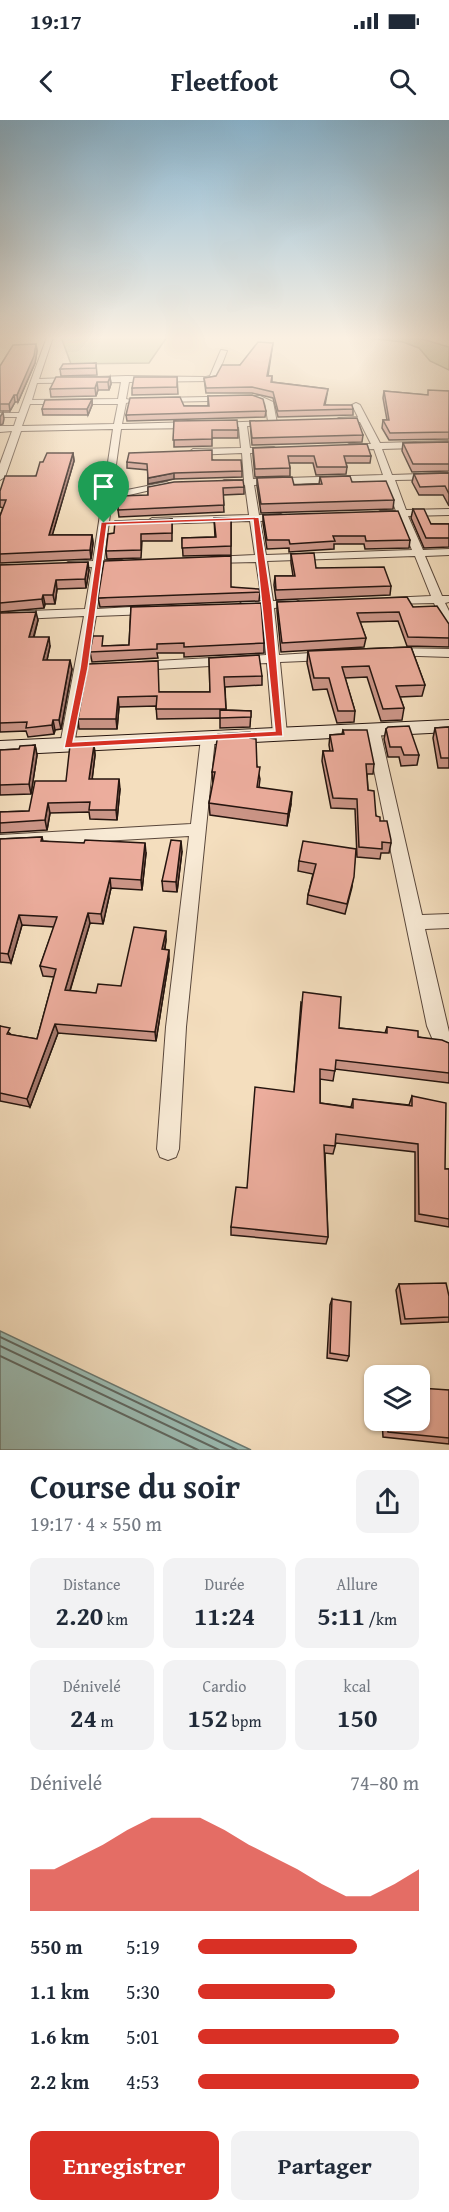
<!DOCTYPE html>
<html lang="fr">
<meta charset="utf-8">
<style>
body{margin:0;font-family:"Gentium Book Plus",serif;background:#f2f2f3;color:#1f2937;height:100vh;display:flex;flex-direction:column;font-size:22px;white-space:nowrap}
*{box-sizing:border-box;margin:0}
p{font-size:20px;color:#747a83}
.icon{flex:none;width:33px;height:33px;fill:none;stroke:currentColor;stroke-width:2;stroke-linecap:round;stroke-linejoin:round}
.map{position:relative;height:1330px;overflow:hidden}
.details{display:flex;flex-direction:column;background:#fff;flex:1}
.details>*{flex:none}
.tools{position:absolute;left:364px;top:1245px;display:grid;gap:12px}
.tools a{display:grid;place-items:center;width:66px;height:66px;border-radius:12px;background:#fff;box-shadow:0 2px 4px #0004;font-size:30px}
.pin{position:absolute;display:grid;place-items:center;width:51px;height:51px;color:#fff;margin:-62px -26px;border-radius:50% 50% 50% 0;rotate:-45deg;box-shadow:0 0 6px #0007}
.pin .icon{rotate:45deg}
.round{display:grid;place-items:center;flex:none;width:63px;height:63px;border-radius:12px;background:#f2f2f3}
.head{display:flex;align-items:center;justify-content:space-between;height:102px;padding:0 30px}
h1{font-size:33px;font-weight:700;line-height:45px}
.metrics{display:grid;grid-template-columns:repeat(3,1fr);gap:9px;height:102px;padding:6px 30px}
.metrics div{display:grid;align-content:center;border-radius:12px;background:#f2f2f3;text-align:center}
.metrics b{font-size:26px;font-weight:700}
.metrics small{font-size:16px;font-weight:400}
.metrics p{font-size:16px}
.chart{height:168px;padding:12px 30px}
.chart p{display:flex;justify-content:space-between}
.chart svg{width:100%;height:108px;margin-top:6px;fill:#d93025;opacity:.7}
.action{display:flex;gap:12px;margin-top:auto;padding:12px 30px}
.action a{flex:1;height:69px;border-radius:12px;background:#d93025;color:#fff;font-size:24px;font-weight:700;line-height:69px;text-align:center}
.action a+a{background:#f2f2f3;color:#1f2937}
ul{padding:0 30px;list-style:none;font-size:20px}
li{display:grid;grid-template-columns:96px 72px 1fr;align-items:center;height:45px}
li i{height:15px;border-radius:8px;background:#d93025}
.status{display:flex;justify-content:space-between;align-items:center;height:42px;padding:0 30px;background:#fff;direction:ltr}
.status svg{height:16px;fill:currentColor}
header{display:flex;justify-content:space-between;align-items:center;height:78px;padding:0 30px;background:#fff;font-size:27px;font-weight:700}
.map>svg:first-child{display:block}
</style>
<div class="status"><b>19:17</b><svg viewBox="0 0 49 12"><path d="M0 12V9h3v3zM5 12V6h3v6zM10 12V3h3v9zM15 12V0h3v12zM26 1h20v11H26zM47 4h2v5h-2z"/></svg></div>
<header><svg class="icon" aria-label="back" viewBox="0 0 24 24"><path d="M15 5l-7 7 7 7"/></svg>Fleetfoot<svg class="icon" aria-label="search" viewBox="0 0 24 24"><circle cx="10" cy="10" r="6"/><path d="M15 15l6 6"/></svg></header>
<div class="map">
<svg width="449" height="1330" viewBox="0 0 449 1330">
<rect width="100%" height="100%" fill="#f4debe"/>
<filter id="stains"><feTurbulence type="fractalNoise" baseFrequency=".00333" numOctaves="4"/><feColorMatrix values="0 0 0 0 .2 0 0 0 0 .09 0 0 0 0 .02 0 0 0 .5 -.17"/></filter>
<radialGradient id="worn" r=".72"><stop offset=".6" stop-color="#630" stop-opacity="0"/><stop offset="1" stop-color="#630" stop-opacity=".3"/></radialGradient>
<path fill="#bcc190" stroke="#706b50" stroke-width="1.5" d="M61,217H167L149,243L71,244Z
M358,217L422,219L449,227V250L430,241L419,228L403,222Z"/>
<path fill="#9cbcb3" stroke="#6c7971" stroke-width="1.5" d="M0,1211L251,1330H0Z"/>
<g fill="none" stroke-linecap="round" stroke-linejoin="round">
<path stroke="#606861" stroke-width="2" d="M0,1217L237,1330
M0,1226L219,1330
M0,1236L198,1330"/>
<defs>
<path id="street" d="M47,217H53L39,259L126,256L206,257L210,256L221,230L227,231L217,257L210,261L129,262L126,279L135,281L126,283L122,304L195,302L199,305L195,308L121,309L112,373L167,362L172,365L112,379L104,440H122L127,443L122,446L103,447L97,489L149,486L155,490L149,494L96,496L74,625L67,630L60,625L84,496L0,500V492L85,489L92,447L68,448L63,445L68,442L93,441L113,309L21,311L5,357L0,360V344L12,311L0,312V306H14L17,297H0V293H19ZM121,262L118,279L32,280L37,263ZM30,284H118L114,304L22,306Z
M260,276L273,282L277,303L273,306H247L250,328L274,327L278,330L274,333H250L253,359L383,355L374,329L349,330L345,327L349,324H371L360,302H339L335,300L339,298L358,297L352,285L356,283L360,285L380,323L449,321V327L382,329L392,355L449,353V359L395,360L406,390L449,389V395L408,396L423,430L449,429V435L425,436L442,476H449V482L445,483L449,491V509L443,505L434,483L389,484L383,481L389,478L431,476L415,436L267,441L273,481L296,480L302,483L296,486L274,488L279,535L327,532L333,536L327,540L280,542L287,614L280,619L273,614L267,543L138,550L132,546L138,542L266,535L263,488L242,490L236,486L242,482L262,481L256,442L212,443L207,440L212,437L255,435L250,401L152,404L147,401L152,398L249,395L245,365L224,366L219,363L224,360H244L242,333L193,335L189,332L193,329L241,328L239,307L219,308L215,305L216,303L268,301L265,283L259,280L161,282H158V278ZM385,361L396,391H380L375,394L380,397L398,396L412,430L266,435L260,401L281,400L286,397L281,394L259,395L254,365Z
M393,528L449,529V537L389,535L387,532Z
M373,606L380,611L422,795L449,794V808L425,809L449,912V932L435,925L427,906L366,611Z
M208,613L215,618L186,907L179,1029L176,1037L168,1040L160,1037L157,1029L166,907L189,716L0,727V715L191,704L201,618Z"/>
<path id="secondary" d="M449,600V612L0,635V621Z"/>
</defs>
<use href="#street" stroke="#59473b" stroke-width="2"/>
<use href="#secondary" stroke="#25150f" stroke-width="2"/>
<use href="#street" fill="#f8ead5" fill-rule="evenodd"/>
<use href="#secondary" fill="#f8ead5" fill-rule="evenodd"/>
</g>
<path fill="#cb9587" stroke="#25150f" stroke-width="1.5" d="M273,223L268,256H272V262L328,269L325,285L353,289V295L278,297L273,278L252,273H206L204,258L216,256L240,245Z
M36,224L37,231L35,243L18,282H15L10,291H0V246Z
M96,243L97,255L61,256L60,249Z
M110,257L111,264L109,270H98L96,276L51,277L50,269Z
M177,257L178,274L132,275V268Z
M384,271L427,275L449,271V319L389,320L382,308L383,300H387L383,278Z
M208,276L266,291L265,297L127,301L126,295L184,286H208Z
M92,279V285L88,295H43L42,289Z
M174,301L238,310V318H212V326L174,327Z
M250,301L363,315L362,322L252,325Z
M449,322V351L412,352L402,331L403,323Z
M253,328L371,336L370,343H346L347,347L346,354L316,355L313,343H289L290,348V356L255,357L253,335Z
M73,333L74,341L52,415H92L93,423L91,439L0,443V396L3,388L0,387V371L36,356L43,342Z
M212,340L242,351V357L174,359L148,364V350L127,348V342Z
M449,353V386L443,375H419L412,362L414,354Z
M320,357L352,362L394,380L393,389L261,393L257,366V358L294,365L319,364Z
M148,367H244V374L223,375L224,392L119,397L118,390L148,375Z
M413,389L431,404H449V427L424,428L411,398Z
M263,395L410,420L409,428L365,429L364,424H334V429L289,432V428L267,429L263,403Z
M214,398H231V435L183,436L182,418L215,417Z
M172,399V421H142L141,438L107,439L106,431L114,413Z
M291,434L316,448L391,466L390,475L276,480L274,465L275,456H293L291,443Z
M0,445L89,450L86,468L57,469L55,484H45L44,488L0,492Z
M231,467L260,472L259,481L100,487L98,478Z
M277,482L413,487L449,504V527L407,526L398,501L360,502L366,518L364,527L281,532L277,491Z
M131,487L264,523V533L184,537V533H157L158,538L92,542L90,532L104,526L129,525Z
M0,493L38,500L34,517L50,526L47,540L72,549L61,609L55,610L54,614L28,617L26,611L0,612Z
M411,527L425,565L422,576L400,577L404,588L402,600L381,601L367,557L345,558L355,591L354,602L337,603L327,569L313,570L307,543L308,531Z
M209,538L262,556V565L225,567L226,590L251,591L250,607L220,608V598L157,599L156,586L119,587L117,609H79L78,599L88,544L159,572H210Z
M449,607V648H438L433,618L435,608Z
M386,609L419,635L417,645L401,646L399,637H388L384,619Z
M343,610L374,644L373,654H367L368,670L376,696L380,701L391,723L389,733H381L380,739L357,737L355,689L331,688L322,641L323,631H330L329,625L330,615L342,614Z
M250,618L260,659L259,667L291,684L287,706L210,695L209,683L213,664L212,652Z
M35,625L37,635L31,674L0,675V630L19,629Z
M94,625L95,635L92,659L120,669L117,700L90,699L89,692L50,693L47,710L0,713V692L29,691L66,661Z
M42,717L43,721L146,733L142,770L111,768L103,804L90,803L70,871L96,873L121,866L166,820L165,829L169,839L156,921L58,913L30,987L0,981V906L12,915L37,919L54,857L43,856L40,846L54,807L22,805L11,843L0,842V719Z
M356,729L352,767L345,794L307,784L308,775L313,754L298,751L299,741Z
M182,731L177,772L163,771L162,761Z
M301,882L339,908L385,913L387,907L418,917L449,923V963L335,949L333,961L320,959V983L351,987L353,979L409,985L412,976L445,1049H449V1107L415,1101V1032L336,1023L333,1034L325,1033L328,1117L326,1124L231,1115V1107L247,1068L294,972Z
M399,1164L449,1176V1202L401,1204L396,1170Z
M332,1179L349,1236L347,1241L327,1238L330,1185Z
M449,1270V1324L383,1317L382,1300H420Z"/>
<path fill="#a5796e" stroke="#25150f" stroke-width="1.5" d="M36,224L37,231L35,243L18,282L17,275Z
M110,257L111,264L109,270L108,262Z
M97,262L98,270L96,276L95,268Z
M14,275L15,282L10,291L9,284Z
M92,279V285L88,295L87,289Z
M3,292L4,299L3,304L0,305V297Z
M73,333L74,341L50,423L49,415Z
M174,353V359L148,364V358Z
M92,415L93,423L91,439L90,430Z
M88,442L89,450L86,468L85,459Z
M56,460L57,469L55,484L53,475Z
M43,475L45,484L44,488L42,479Z
M36,492L38,500L31,526L29,517Z
M49,517L50,526L45,549L43,540Z
M70,540L72,549L61,609L59,600Z
M118,577L119,587L117,609L116,599Z
M53,600L55,610L54,614L52,605Z
M35,625L37,635L31,674L29,664Z
M94,625L95,635L91,669L89,659Z
M119,659L120,669L117,700L116,690Z
M292,672L291,684L287,706L288,694Z
M48,683L50,693L47,710L45,700Z
M181,721L182,731L177,772L176,762Z
M145,723L146,733L142,770L141,760Z
M110,758L111,768L103,804L101,794Z
M88,793L90,803L67,880L65,870Z
M19,795L22,805L11,843L8,834Z
M166,811V820L163,839L162,829Z
M169,830V839L156,921L155,912Z
M55,904L58,913L30,987L27,979Z"/>
<path fill="#ecad9d" stroke="#25150f" stroke-width="1.5" d="M258,222L273,223L267,256H272L271,262L328,269L324,285H352L353,289L278,291L273,272L252,267L206,268L204,258L216,256L222,245H240Z
M36,224L34,236L17,275H14L9,284H0V246L13,225Z
M96,243V248L60,249L63,244Z
M56,257H110L108,262H97L95,268L50,269Z
M134,257H177V267L132,268Z
M428,270L449,271V312L390,313L383,300H389L384,271L428,275Z
M252,275L263,279L266,291L126,295L130,278L180,277L184,286H209L208,276Z
M92,279L87,289H42L45,280Z
M357,298L363,315L252,318L250,301Z
M237,300L238,310H212V319L173,320L174,301Z
M449,322V344H413L403,323Z
M367,324L371,336H344L347,347H317L314,336H288L290,348L255,349L253,328Z
M212,330V340H241L242,351L174,353L148,358L147,344L127,342L129,333Z
M47,333H73L49,415H92L90,430L0,434V396L6,380H0V371L5,356H36L40,342H43Z
M449,353V374L445,366L420,367L414,354Z
M350,356L352,362L386,361L394,380L261,384L257,358L292,357L294,365L322,364L320,357Z
M243,360L244,367L223,368L224,385L118,390L119,376L148,375V367L174,362Z
M413,389H424L431,404H449V418H426Z
M398,391L410,420L366,421L365,416H333L335,421L290,424L289,420H267L263,395Z
M214,398H231V426L182,428V418L216,417Z
M172,399V413L141,414V430L106,431L108,414L114,413L115,401Z
M314,433L316,448L384,447L391,466L276,470L275,456H295L291,434Z
M231,436V467L259,469L260,472L98,478L104,441Z
M88,442L85,459L56,460L53,475H43L42,479L0,483V445Z
M407,477L413,487L437,486L449,504V518L408,517L399,492L357,493L366,518L282,523L277,482Z
M261,483L264,523L184,527V523L157,524V529L90,532L93,516H103L102,526L129,525L131,487Z
M36,492L29,517H49L43,540H70L59,600H53L52,605L26,608L27,602L0,603V493Z
M411,527L425,565L396,566L404,588L383,589L369,546L342,547L355,591H338L329,558H314L308,531Z
M259,535L262,556L224,557L226,589H156L157,576L118,577L116,599H78L88,544L158,541L159,572H210L209,538Z
M220,590L251,591V597L220,598Z
M409,606L419,635H404L401,627H390L386,609L388,607Z
M449,607V638H441L435,608Z
M343,610H367L374,644H366L368,670L374,671L376,696L380,697V701H387L391,720V723L382,722V729L359,727L357,679L333,678L323,631H333L330,615L344,614Z
M250,612V618L256,619L257,647H260L257,667L292,672L288,694L209,683L215,652H212L218,614Z
M35,625L29,664L0,665V630L19,629L20,626Z
M70,625H94L89,659H119L116,690H89L90,682L48,683L45,700L0,703V692L29,691L35,661H66Z
M42,717L41,721L84,723L85,720L145,723L141,760L110,758L101,794L88,793L65,870L96,873L98,864L121,866L134,807L166,811L162,829L169,830L155,912L55,904L27,979L0,973V906L10,908L7,914L37,919L56,849L40,846L57,797L19,795L8,834L0,833V719Z
M171,720L181,721L176,762L162,761Z
M303,721L356,729L354,757L347,784L308,775L316,744L299,741Z
M303,872L341,877L339,908L387,913V907L418,911V917L442,920L449,923V953L336,940L335,951L320,949V983L353,988V979L412,986V976L446,983L445,1049H449V1099L419,1094L418,1024L336,1014L335,1026L324,1025L328,1117L231,1107L236,1067L247,1068L255,967L294,972Z
M446,1163L449,1176V1197L405,1199L399,1164Z
M332,1179L351,1182L349,1236L330,1233Z
M420,1268L449,1270V1318L388,1312L387,1300H420Z"/>
<linearGradient id="sky" x2="0" y2="1"><stop stop-color="#89b7d3"/><stop offset="0.54" stop-color="#faf0e2"/><stop offset="1" stop-color="#faf0e2" stop-opacity="0"/></linearGradient>
<rect width="449" height="403" fill="url(#sky)"/>
<path fill="#d93025" stroke="#fff" stroke-width="1.5" fill-rule="evenodd" d="M259,397L272,484L283,616L64,628L80,548L101,402ZM253,400L275,611L73,622L88,548L107,405Z"/>
<rect width="100%" height="100%" filter="url(#stains)"/>
<rect width="100%" height="100%" fill="url(#worn)"/>
</svg>
<div class="tools">
<a><svg class="icon" aria-label="layers" viewBox="0 0 24 24"><path d="M12 4l9 5-9 5-9-5zM3 14l9 5 9-5"/></svg></a>
</div>
<div class="pin" style="left:104px;top:403px;background:#1e9e55"><svg class="icon" aria-label="arrive" viewBox="0 0 24 24"><path d="M6 21V4h12l-3 4 3 4H6"/></svg></div>
</div>
<section class="details">
<div class="head"><div><h1>Course du soir</h1><p>19:17 · 4 × 550 m</p></div><a class="round"><svg class="icon" aria-label="share" viewBox="0 0 24 24"><path d="M12 15V3M7 8l5-5 5 5M5 13v7h14v-7"/></svg></a></div>
<div class="metrics">
<div><p>Distance</p><b>2.20<small> km</small></b></div>
<div><p>Durée</p><b>11:24</b></div>
<div><p>Allure</p><b>5:11<small> /km</small></b></div>
</div>
<div class="metrics">
<div><p>Dénivelé</p><b>24<small> m</small></b></div>
<div><p>Cardio</p><b>152<small> bpm</small></b></div>
<div><p>kcal</p><b>150</b></div>
</div>
<div class="chart"><p><span>Dénivelé</span>74–80 m</p>
<svg viewBox="0 0 160 44" preserveAspectRatio="none"><path d="M0 44V27L10 27L20 22L30 17L40 11L50 6L60 6L70 6L80 11L90 17L100 22L110 27L120 33L130 38L140 38L150 33L160 27V44z"/></svg>
</div>
<ul>
<li><b>550 m</b>5:19<i style="width:72%"></i></li>
<li><b>1.1 km</b>5:30<i style="width:62%"></i></li>
<li><b>1.6 km</b>5:01<i style="width:91%"></i></li>
<li><b>2.2 km</b>4:53<i style="width:100%"></i></li>
</ul>
<div class="action"><a>Enregistrer</a><a>Partager</a></div>
</section>
